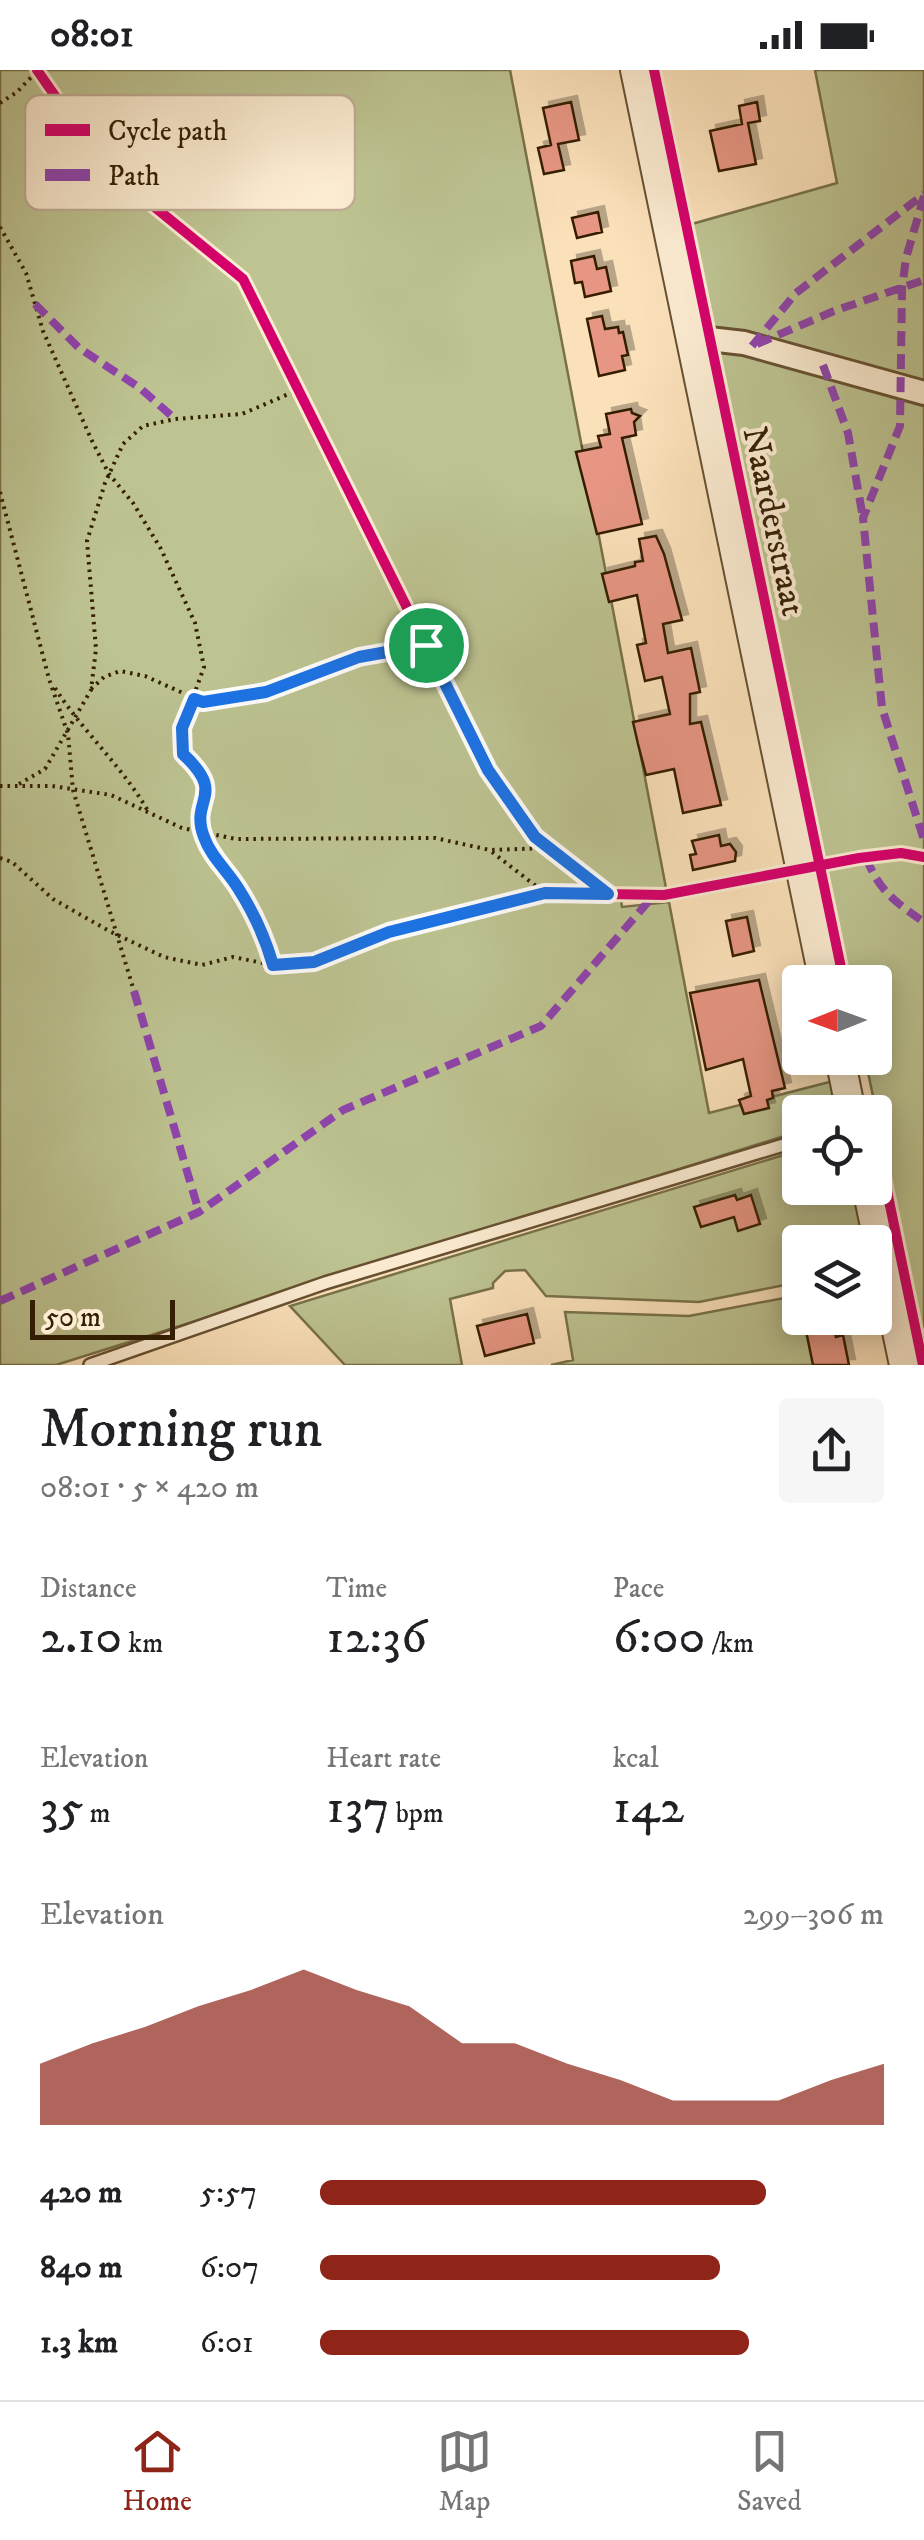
<!DOCTYPE html>
<meta charset="utf-8">
<style>
body{margin:0;font-family:"IM FELL DW Pica",serif;background:#f6f6f6;color:#202124;height:100vh;display:flex;flex-direction:column;font-size:38px;white-space:nowrap}
*{box-sizing:border-box;margin:0}
p{font-size:32px;color:#757577}
.icon{flex:none;width:55px;height:55px;fill:none;stroke:currentColor;stroke-width:2;stroke-linecap:round;stroke-linejoin:round}
.map{position:relative;height:1295px;overflow:hidden}
.panel{display:flex;flex-direction:column;background:#fff;flex:1}
.panel>*{flex:none}
.needle{width:65px;rotate:269deg}
.tools{position:absolute;left:782px;top:895px;display:grid;gap:20px}
.tools a{display:grid;place-items:center;width:110px;height:110px;border-radius:10px;background:#fff;box-shadow:0 5px 25px #0003;font-size:50px}
.scale{position:absolute;left:30px;bottom:25px;width:145px;box-sizing:border-box;padding-left:10px;border:5px solid #341f03;border-top:0;font-size:28px;line-height:35px;white-space:nowrap;color:#341f03;-webkit-text-stroke:8px #fcecd2;paint-order:stroke}
.pin{position:absolute;display:grid;place-items:center;width:85px;height:85px;color:#fff;margin:-42px;border:5px solid #fff;border-radius:50%;box-shadow:0 2px 10px #0007}
.round{display:grid;place-items:center;flex:none;width:105px;height:105px;border-radius:10px;background:#f6f6f6}
.head{display:flex;align-items:center;justify-content:space-between;height:170px;padding:0 40px}
h1{font-size:55px;font-weight:600;line-height:75px}
.figures{display:grid;grid-template-columns:repeat(3,1fr);gap:15px;height:170px;padding:10px 40px}
.figures div{display:grid;align-content:center}
.figures b{font-size:50px;font-weight:600}
.figures small{font-size:28px;font-weight:400}
.figures p{font-size:28px}
.chart{height:280px;padding:20px 40px}
.chart p{display:flex;justify-content:space-between}
.chart svg{width:100%;height:180px;margin-top:10px;fill:#8f2418;opacity:.7}
ul{padding:0 40px;list-style:none;font-size:32px}
li{display:grid;grid-template-columns:160px 120px 1fr;align-items:center;height:75px}
li i{height:25px;border-radius:12px;background:#8f2418}
.status{display:flex;justify-content:space-between;align-items:center;height:70px;padding:0 50px;background:#fff;direction:ltr}
.status svg{height:28px;fill:currentColor}
.dock{display:flex;justify-content:space-around;align-items:center;height:140px;border-top:2px solid #e0e0e0;background:#fff;font-size:28px;color:#757577}
.dock a{display:grid;justify-items:center;gap:5px}
.dock .on{color:#8f2418}
.map>svg:first-child{display:block}
</style>
<div class="status"><b>08:01</b><svg viewBox="0 0 49 12"><path d="M0 12V9h3v3zM5 12V6h3v6zM10 12V3h3v9zM15 12V0h3v12zM26 1h20v11H26zM47 4h2v5h-2z"/></svg></div>
<div class="map">
<svg width="924" height="1295" viewBox="0 0 924 1295">
<defs>
<filter id="shadow"><feDropShadow dx="6" dy="-6" stdDeviation="0" flood-color="#0004"/></filter>
</defs>
<rect width="100%" height="100%" fill="#fbe1ba"/>
<filter id="stains"><feTurbulence type="fractalNoise" baseFrequency=".002" numOctaves="4"/><feColorMatrix values="0 0 0 0 .2 0 0 0 0 .09 0 0 0 0 .02 0 0 0 .5 -.17"/></filter>
<radialGradient id="worn" r=".72"><stop offset=".6" stop-color="#630" stop-opacity="0"/><stop offset="1" stop-color="#630" stop-opacity=".3"/></radialGradient>
<path fill="#bdc391" stroke="#78714a" stroke-width="2.5" d="M0,0H510L666,818L620,823L622,837L669,832L709,1043L837,1010L843,1042H800V1061L56,1295H0Z
M815,0H924V1270L865,988H875V912H850L758,489L743,459L729,389L737,388L692,154L837,113Z
M800,1080V1118H875V1172H800V1212L699,1232L546,1226L525,1200L505,1201L493,1213V1218L450,1229L462,1295H345L290,1236Z
M800,1225V1248H869L808,1262L814,1295H551L573,1290L565,1242L689,1246Z"/>
<path fill="#e79683" stroke="#341f03" stroke-width="2.5" filter="url(#shadow)" d="M571,32L579,70L558,74L564,100L544,104L538,78L551,75L543,38Z
M757,32L760,51L748,53L756,94L719,101L710,61L742,54L739,36Z
M598,142L602,162L577,168L572,148Z
M594,186L597,199L606,197L611,221L585,227L582,212L575,213L571,191Z
M602,246L605,259L618,257L619,263L623,262L628,285L622,286L625,300L599,306L587,249Z
M631,339L632,343L640,346L634,352L636,365L622,368L642,454L597,464L576,382L601,377L598,366L610,364L606,344Z
M656,466L664,484L682,550L663,554L668,583L691,578L700,622L690,624V654L701,652L721,735L683,743L674,699L646,705L638,674L633,652L670,644L662,607L645,611L637,575L646,573L637,525L609,532L602,504L635,496V492L643,491L639,469Z
M719,765L721,776L730,774L736,782L735,791L693,800L690,785L696,784L692,771Z
M747,847L754,881L733,886L726,851Z
M759,910L785,1018L772,1021L773,1028L767,1030L769,1038L744,1044L739,1030L751,1026L743,989L706,1000L690,923Z
M735,1125L737,1130L751,1125L760,1154L738,1161L734,1147L701,1157L694,1137Z
M527,1244L534,1273L485,1286L477,1256Z
M834,1255L836,1267L843,1265L849,1295H813L806,1261Z"/>
<g fill="none" stroke-linecap="round" stroke-linejoin="round">
<defs>
<path id="service" d="M90,1295L325,1213L800,1070"/>
<path id="minor" d="M692,272L709,269L744,273L924,323"/>
<path id="tertiary" d="M635,0L824,912
M840,988L851,1042
M867,1118L904,1295"/>
</defs>
<use href="#service" stroke="#665031" stroke-width="16"/>
<use href="#minor" stroke="#665031" stroke-width="28"/>
<use href="#tertiary" stroke="#665031" stroke-width="32"/>
<path stroke="#341f03" stroke-width="4" stroke-dasharray="2.5 5" stroke-linecap="butt" d="M0,33L17,22L38,0
M0,157L26,203L43,261L92,371L109,404L133,433L161,479L195,553L204,597L182,658L183,684C224,722 192,724 202,763C207,784 225,798 237,816C254,840 265,866 273,895
M0,422L49,609L68,664L73,720L134,921
M55,618C83,662 122,696 148,741
M91,619L104,607L120,601L145,606L203,632L266,623L359,587L426,575
M19,714L45,699L91,620L96,579L87,471L105,413L123,374L143,356L175,349L242,344L298,320
M0,716H52L111,725L182,758L236,769L435,768L490,780L548,778
M492,782L545,823L608,824
M0,788L12,792L53,829L109,861L164,887L202,895L233,887L273,895L314,892L389,862L545,823"/>
<use href="#service" stroke="#fcecd2" stroke-width="11"/>
<use href="#minor" stroke="#fcecd2" stroke-width="22"/>
<use href="#tertiary" stroke="#fcecd2" stroke-width="28"/>
<path stroke="#8e44ad" stroke-width="8" stroke-dasharray="15 8" stroke-linecap="butt" d="M924,126L906,188L902,219L900,356L863,448L882,638L924,770
M35,234L79,278L140,318L175,349
M757,274L834,241L924,210
M752,276L796,223L924,124
M823,295L848,363L863,448
M866,788C881,823 894,831 924,852
M134,921L199,1142
M0,1231L199,1142L343,1040L541,956L654,825"/>
<defs>
<path id="cycleway" d="M37,0L103,95L243,209L488,700L535,767L608,824L664,825L859,788L901,783L924,787
M654,0L844,912
M875,1063L923,1295"/>
</defs>
<use href="#cycleway" stroke="#fcecd2" stroke-width="16"/>
<use href="#cycleway" stroke="#d6006c" stroke-width="10"/>
</g>
<g fill="none" stroke-linecap="round" stroke-linejoin="round">
<defs>
<path id="route" d="M426,575L488,700L535,767L608,824L545,823L389,862L314,892L273,895C265,867 254,843 238,818C227,800 211,787 204,767C189,728 228,726 183,684L182,658L194,629L203,632L266,622L359,587Z"/>
</defs>
<use href="#route" stroke="#fff" stroke-width="20"/>
<use href="#route" stroke="#1a73e8" stroke-width="12"/>
</g>
<g text-anchor="middle" stroke-width="8" stroke-linejoin="round" paint-order="stroke">
<g font-size="35" fill="#341f03" stroke="#fcecd2">
<text transform="translate(775 451) rotate(78)" y="12">Naarderstraat</text>
</g>
</g>
<rect x="25" y="25" width="330" height="115" rx="15" fill="#fcecd2" stroke="#c0ae94" stroke-width="2.5"/>
<rect x="45" y="54" width="45" height="12" fill="#d6006c"/>
<rect x="45" y="99" width="45" height="12" fill="#8e44ad"/>
<g font-size="28" fill="#341f03">
<text x="108" y="70">Cycle path</text>
<text x="108" y="115">Path</text>
</g>
<rect width="100%" height="100%" filter="url(#stains)"/>
<rect width="100%" height="100%" fill="url(#worn)"/>
</svg>
<div class="tools">
<a><svg class="needle" viewBox="-14 -14 28 28"><path d="M0-13l5 13h-10z" fill="#e53935"/><path d="M0 13l5-13h-10z" fill="#757577"/></svg></a>
<a><svg class="icon" aria-label="locate" viewBox="0 0 24 24"><circle cx="12" cy="12" r="6"/><path d="M12 2v4M12 18v4M2 12h4M18 12h4"/></svg></a>
<a><svg class="icon" aria-label="layers" viewBox="0 0 24 24"><path d="M12 4l9 5-9 5-9-5zM3 14l9 5 9-5"/></svg></a>
</div>
<div class="scale">50 m</div>
<div class="pin" style="left:426px;top:575px;background:#1e9e55"><svg class="icon" aria-label="arrive" viewBox="0 0 24 24"><path d="M6 21V4h12l-3 4 3 4H6"/></svg></div>
</div>
<section class="panel">
<div class="head"><div><h1>Morning run</h1><p>08:01 · 5 × 420 m</p></div><a class="round"><svg class="icon" aria-label="share" viewBox="0 0 24 24"><path d="M12 15V3M7 8l5-5 5 5M5 13v7h14v-7"/></svg></a></div>
<div class="figures">
<div><p>Distance</p><b>2.10<small> km</small></b></div>
<div><p>Time</p><b>12:36</b></div>
<div><p>Pace</p><b>6:00<small> /km</small></b></div>
</div>
<div class="figures">
<div><p>Elevation</p><b>35<small> m</small></b></div>
<div><p>Heart rate</p><b>137<small> bpm</small></b></div>
<div><p>kcal</p><b>142</b></div>
</div>
<div class="chart"><p><span>Elevation</span>299–306 m</p>
<svg viewBox="0 0 160 44" preserveAspectRatio="none"><path d="M0 44V29L10 24L20 20L30 15L40 11L50 6L60 11L70 15L80 24L90 24L100 29L110 33L120 38L130 38L140 38L150 33L160 29V44z"/></svg>
</div>
<ul>
<li><b>420 m</b>5:57<i style="width:79%"></i></li>
<li><b>840 m</b>6:07<i style="width:71%"></i></li>
<li><b>1.3 km</b>6:01<i style="width:76%"></i></li>
</ul>
</section>
<nav class="dock">
<a class="on"><svg class="icon" aria-label="home" viewBox="0 0 24 24"><path d="M3 11l9-7 9 7M6 9v11h12V9"/></svg>Home</a>
<a><svg class="icon" aria-label="map" viewBox="0 0 24 24"><path d="M3 6l6-2 6 2 6-2v14l-6 2-6-2-6 2zM9 4v14M15 6v14"/></svg>Map</a>
<a><svg class="icon" aria-label="saved" viewBox="0 0 24 24"><path d="M7 4h10v16l-5-4-5 4z"/></svg>Saved</a>
</nav>
